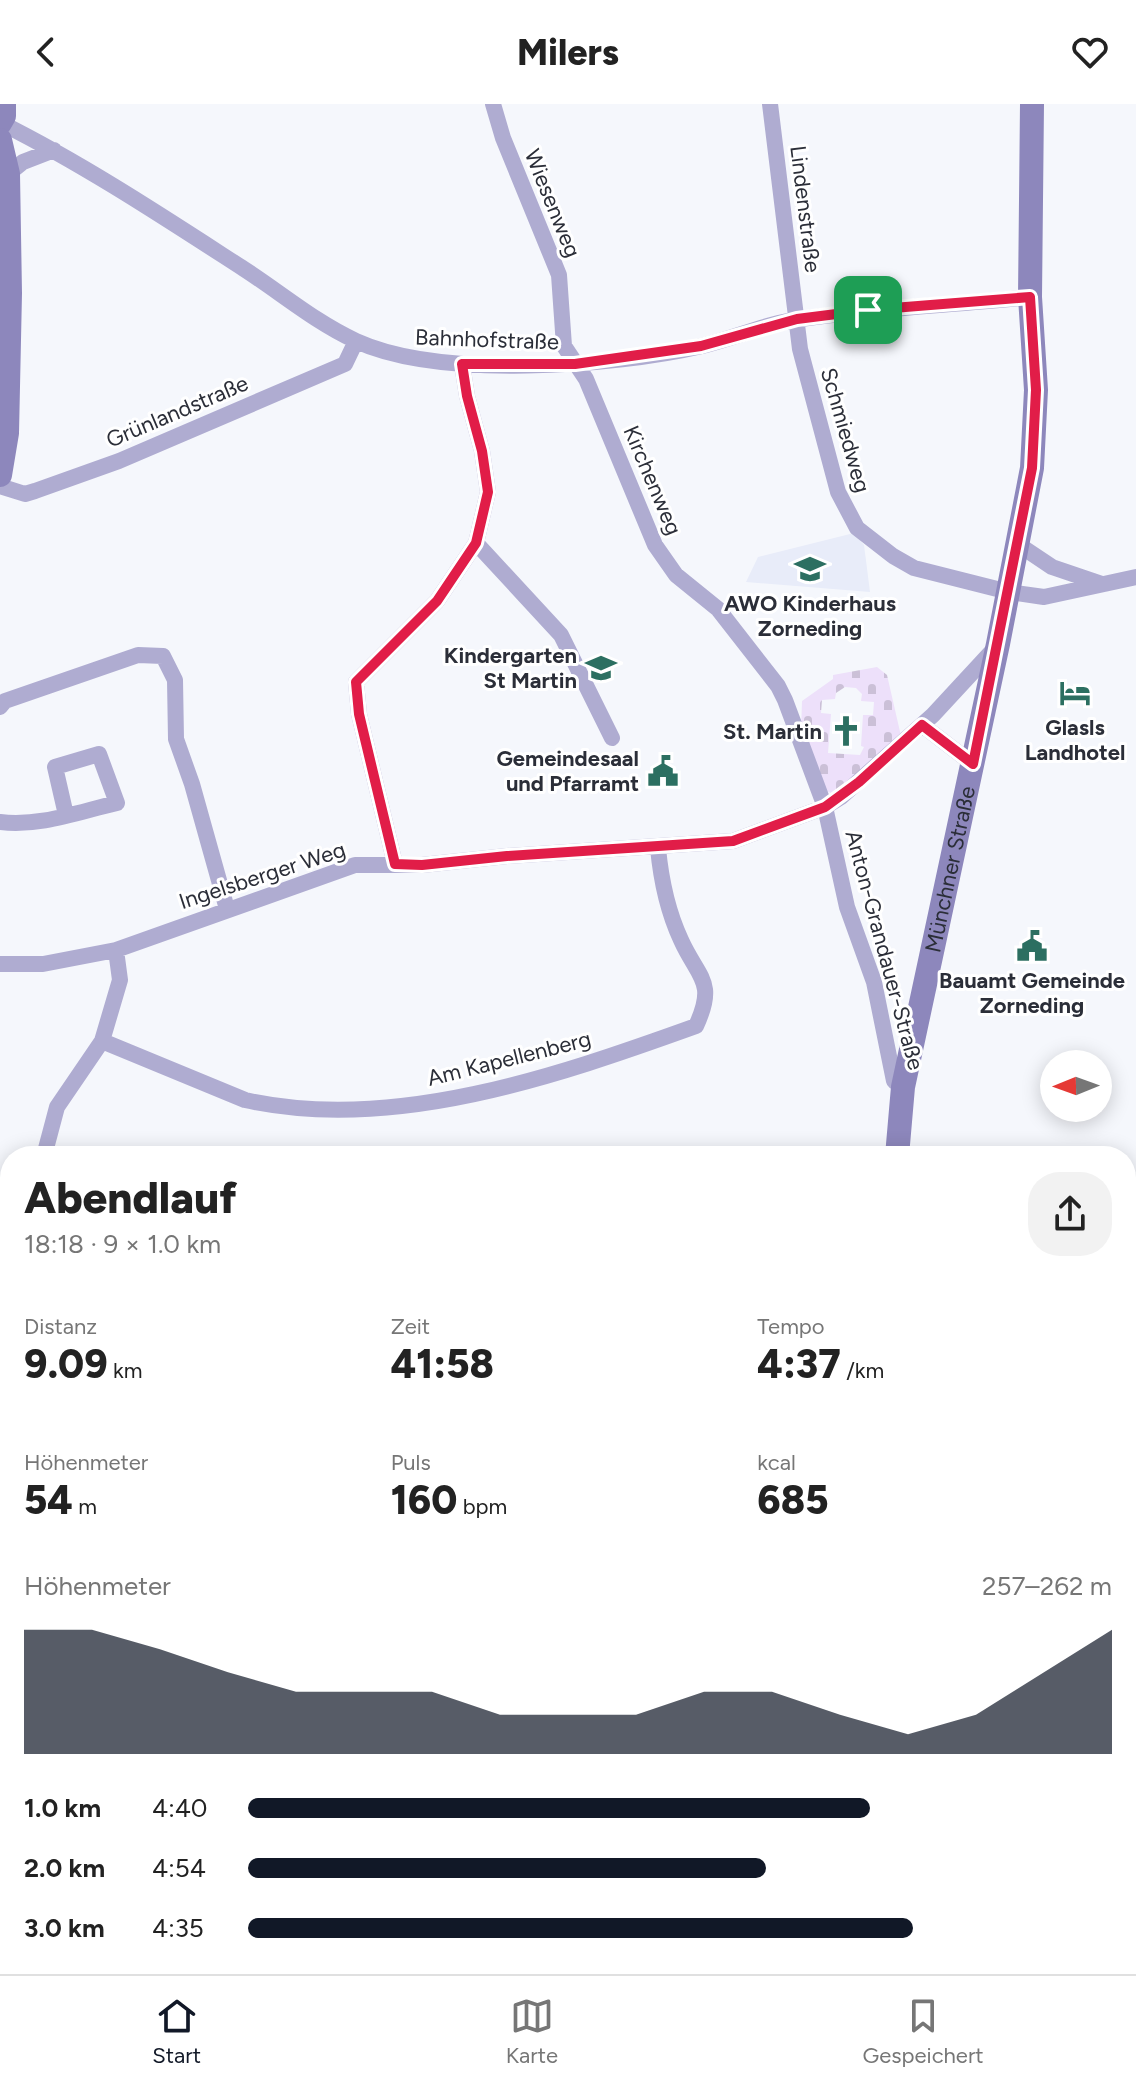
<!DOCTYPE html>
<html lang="de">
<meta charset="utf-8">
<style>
body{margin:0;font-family:Figtree,sans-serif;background:#f2f2f2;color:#222;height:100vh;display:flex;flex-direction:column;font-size:30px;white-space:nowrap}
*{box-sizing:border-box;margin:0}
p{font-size:26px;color:#767676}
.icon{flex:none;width:44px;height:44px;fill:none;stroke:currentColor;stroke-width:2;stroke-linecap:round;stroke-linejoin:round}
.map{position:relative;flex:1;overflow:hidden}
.sheet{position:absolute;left:0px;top:1042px;width:1136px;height:828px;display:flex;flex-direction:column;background:#fff;border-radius:32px 32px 0 0;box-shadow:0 4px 20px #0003}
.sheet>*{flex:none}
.needle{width:52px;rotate:269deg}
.fabs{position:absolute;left:1040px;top:946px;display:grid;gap:16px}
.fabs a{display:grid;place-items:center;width:72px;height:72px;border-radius:50%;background:#fff;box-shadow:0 4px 20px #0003;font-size:40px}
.pin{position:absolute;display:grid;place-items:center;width:68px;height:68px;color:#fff;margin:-34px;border-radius:16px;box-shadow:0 4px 12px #0006}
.round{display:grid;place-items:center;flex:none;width:84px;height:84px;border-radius:32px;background:#f2f2f2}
.summary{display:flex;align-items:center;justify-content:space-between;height:136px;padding:0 24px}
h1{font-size:44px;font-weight:800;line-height:60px}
.figures{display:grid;grid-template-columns:repeat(3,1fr);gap:12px;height:136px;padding:8px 24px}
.figures div{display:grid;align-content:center}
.figures b{font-size:40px;font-weight:800}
.figures small{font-size:22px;font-weight:400}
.figures p{font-size:22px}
.chart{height:224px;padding:16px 24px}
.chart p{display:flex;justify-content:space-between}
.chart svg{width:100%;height:144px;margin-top:8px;fill:#111827;opacity:.7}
ul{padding:0 24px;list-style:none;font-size:26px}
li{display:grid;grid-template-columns:128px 96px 1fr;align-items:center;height:60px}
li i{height:20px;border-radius:10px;background:#111827}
header{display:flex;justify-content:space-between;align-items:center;height:104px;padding:0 24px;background:#fff;font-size:36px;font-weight:800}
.tab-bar{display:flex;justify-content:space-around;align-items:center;height:112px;border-top:2px solid #e0e0e0;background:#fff;font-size:22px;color:#767676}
.tab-bar a{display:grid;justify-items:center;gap:4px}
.tab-bar .selected{color:#111827}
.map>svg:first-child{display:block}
</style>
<header><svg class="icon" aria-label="back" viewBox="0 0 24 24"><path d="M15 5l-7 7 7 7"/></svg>Milers<svg class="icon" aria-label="heart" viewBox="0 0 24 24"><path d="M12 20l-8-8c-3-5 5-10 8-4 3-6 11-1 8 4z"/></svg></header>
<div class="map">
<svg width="1136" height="1870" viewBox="0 0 1136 1870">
<defs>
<pattern id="cemetery-stones" width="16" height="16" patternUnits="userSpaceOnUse" patternTransform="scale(2)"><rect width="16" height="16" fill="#ede0fa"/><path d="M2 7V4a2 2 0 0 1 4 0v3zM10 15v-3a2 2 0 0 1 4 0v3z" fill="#cbc0d7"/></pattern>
</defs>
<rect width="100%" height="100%" fill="#f5f7fc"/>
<path fill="#e8ecf9" d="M854,429L864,441L870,488L746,478L758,453Z"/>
<path fill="#ede0fa" d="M1136,1553V1870H1012L995,1860H1126V1555Z"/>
<path fill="url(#cemetery-stones)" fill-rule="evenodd" d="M877,563L887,571L901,632L840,685L831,689L824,686L801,627L802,597L833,575V571ZM845,583L856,584L862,590L861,597L874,598L873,611H863L861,642L864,643L860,651L828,649L831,610L821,609L822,596L835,595L836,589Z"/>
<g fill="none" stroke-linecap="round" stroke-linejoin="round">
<path stroke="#afacd1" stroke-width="16" d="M493,0L503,34L559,171L564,242L586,275L655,441L676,471L718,505L778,582L785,596L825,703L847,803L874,878L894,977L903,983
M770,0L800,245L838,388L857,424L893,452L914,464L1009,488L1044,493L1136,473
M1,19C85,61 165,114 244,165C281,189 315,218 356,237C439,275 613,263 702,242C735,234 767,219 801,215C877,204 953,201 1030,193
M8,70L23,58L54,46
M0,382L25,390L35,387L119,357L345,260L356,237
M476,439L561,531L612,634
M1019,441L1052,463L1102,480
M0,603L5,597L138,551L163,552L175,576L176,635L192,680L227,805
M922,621L973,660
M0,718C39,723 78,708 117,699L99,650L55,663L66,711
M395,760L359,610L356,578L437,497L476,439L488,388L482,347L467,292L462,260
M0,860H43L116,846L355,761H422L507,752L733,737L825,703L841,693L933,611L995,544
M102,937L245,996C393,1029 557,972 696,922C717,877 698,874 681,836C667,806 661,776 658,744
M44,1052L57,1003L102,937L120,876L116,846
M0,1148H10
M1126,1322H1136
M1126,1351L1136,1358"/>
<g stroke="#8d87bc" stroke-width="24">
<path d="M0,19L4,12V0"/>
<path d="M0,36L8,70L10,189L7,329L0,371"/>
<path id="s1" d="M897,1052L903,983L998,540L1032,364L1036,286L1030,193L1032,0"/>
<path d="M0,1581L10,1584"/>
<path d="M893,1860L928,1870"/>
<path d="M960,1860L970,1870"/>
</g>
</g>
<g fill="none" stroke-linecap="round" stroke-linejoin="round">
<defs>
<path id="route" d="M1030,193L1036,286L1032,364L973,660L922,621L859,678L825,703L733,737L507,752L422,761L395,760L359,610L356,578L437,497L476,439L488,388L482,347L467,292L462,260H575L701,242L797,215L868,206Z"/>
</defs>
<use href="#route" stroke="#fff" stroke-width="16"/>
<use href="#route" stroke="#e11d48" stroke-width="10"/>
</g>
<defs>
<symbol id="school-bare" viewBox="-9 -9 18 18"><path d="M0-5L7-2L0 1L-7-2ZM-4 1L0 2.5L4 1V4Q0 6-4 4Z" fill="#2c6f61" stroke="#fff" stroke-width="2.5" paint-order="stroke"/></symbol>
<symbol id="hotel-bare" viewBox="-9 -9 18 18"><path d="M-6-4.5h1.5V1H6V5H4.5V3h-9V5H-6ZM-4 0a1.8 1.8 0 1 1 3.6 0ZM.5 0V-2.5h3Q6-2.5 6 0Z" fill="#2c6f61" stroke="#fff" stroke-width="2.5" paint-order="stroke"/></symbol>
<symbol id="church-bare" viewBox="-9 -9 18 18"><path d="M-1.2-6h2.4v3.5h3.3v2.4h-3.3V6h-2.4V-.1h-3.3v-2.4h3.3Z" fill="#2c6f61" stroke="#fff" stroke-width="2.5" paint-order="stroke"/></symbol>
<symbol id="civic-bare" viewBox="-9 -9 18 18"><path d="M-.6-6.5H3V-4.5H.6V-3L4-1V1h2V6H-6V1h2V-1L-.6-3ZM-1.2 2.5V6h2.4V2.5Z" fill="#2c6f61" stroke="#fff" stroke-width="2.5" paint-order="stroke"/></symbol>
</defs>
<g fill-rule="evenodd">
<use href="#school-bare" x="788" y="443" width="44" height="44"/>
<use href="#school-bare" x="579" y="542" width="44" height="44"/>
<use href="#hotel-bare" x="1053" y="567" width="44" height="44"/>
<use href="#church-bare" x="824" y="605" width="44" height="44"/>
<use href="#civic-bare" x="641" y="645" width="44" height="44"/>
<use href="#civic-bare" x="1010" y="820" width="44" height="44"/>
</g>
<g text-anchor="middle" stroke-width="6" stroke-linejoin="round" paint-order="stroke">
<g font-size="22" fill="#2b2e38" stroke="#fff">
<text transform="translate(553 99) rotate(68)" y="8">Wiesenweg</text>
<text transform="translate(806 105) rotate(83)" y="8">Lindenstraße</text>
<text transform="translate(487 235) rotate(2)" y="8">Bahnhofstraße</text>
<text transform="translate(177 307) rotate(-23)" y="8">Grünlandstraße</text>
<text transform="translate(846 326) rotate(74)" y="8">Schmiedweg</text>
<text transform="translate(653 376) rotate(67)" y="8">Kirchenweg</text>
<text dy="8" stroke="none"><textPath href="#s1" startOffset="292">Münchner Straße</textPath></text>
<text transform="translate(262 771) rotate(-18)" y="8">Ingelsberger Weg</text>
<text transform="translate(885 846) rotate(75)" y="8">Anton-Grandauer-Straße</text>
<text transform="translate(509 954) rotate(-14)" y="8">Am Kapellenberg</text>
</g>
<g font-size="22" font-weight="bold" fill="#2b2e38" stroke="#fff">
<text x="810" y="507">AWO Kinderhaus<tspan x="810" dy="25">Zorneding</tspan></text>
<text x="577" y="559" text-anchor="end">Kindergarten<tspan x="577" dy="25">St Martin</tspan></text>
<text x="1075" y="631">Glasls<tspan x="1075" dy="25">Landhotel</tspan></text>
<text x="822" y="635" text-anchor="end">St. Martin</text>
<text x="639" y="662" text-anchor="end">Gemeindesaal<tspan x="639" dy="25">und Pfarramt</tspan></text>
<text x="1032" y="884">Bauamt Gemeinde<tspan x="1032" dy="25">Zorneding</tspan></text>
</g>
</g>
</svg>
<div class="fabs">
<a><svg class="needle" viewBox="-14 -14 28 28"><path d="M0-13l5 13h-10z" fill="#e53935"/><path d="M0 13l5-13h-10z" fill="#767676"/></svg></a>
</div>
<div class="pin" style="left:868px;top:206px;background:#1e9e55"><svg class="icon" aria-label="arrive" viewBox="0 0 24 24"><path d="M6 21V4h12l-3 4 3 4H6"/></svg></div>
<section class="sheet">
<div class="summary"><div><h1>Abendlauf</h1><p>18:18 · 9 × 1.0 km</p></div><a class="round"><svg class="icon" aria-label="share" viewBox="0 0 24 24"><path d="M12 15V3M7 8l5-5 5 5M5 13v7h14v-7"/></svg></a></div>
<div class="figures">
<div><p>Distanz</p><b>9.09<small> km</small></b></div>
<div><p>Zeit</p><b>41:58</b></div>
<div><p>Tempo</p><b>4:37<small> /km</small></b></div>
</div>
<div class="figures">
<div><p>Höhenmeter</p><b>54<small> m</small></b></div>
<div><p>Puls</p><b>160<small> bpm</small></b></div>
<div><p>kcal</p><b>685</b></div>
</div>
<div class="chart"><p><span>Höhenmeter</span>257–262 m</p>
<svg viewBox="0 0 160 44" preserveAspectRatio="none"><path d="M0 44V6L10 6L20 12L30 19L40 25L50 25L60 25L70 32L80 32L90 32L100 25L110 25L120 32L130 38L140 32L150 19L160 6V44z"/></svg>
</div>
<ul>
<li><b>1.0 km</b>4:40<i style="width:72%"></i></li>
<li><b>2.0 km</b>4:54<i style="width:60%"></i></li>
<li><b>3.0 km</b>4:35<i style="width:77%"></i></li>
</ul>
</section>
</div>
<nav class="tab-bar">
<a class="selected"><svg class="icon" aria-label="home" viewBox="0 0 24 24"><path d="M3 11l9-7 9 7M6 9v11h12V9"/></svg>Start</a>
<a><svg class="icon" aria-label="map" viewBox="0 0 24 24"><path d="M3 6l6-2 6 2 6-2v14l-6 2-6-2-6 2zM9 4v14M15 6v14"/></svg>Karte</a>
<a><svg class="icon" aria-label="saved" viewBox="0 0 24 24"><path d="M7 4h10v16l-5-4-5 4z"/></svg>Gespeichert</a>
</nav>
